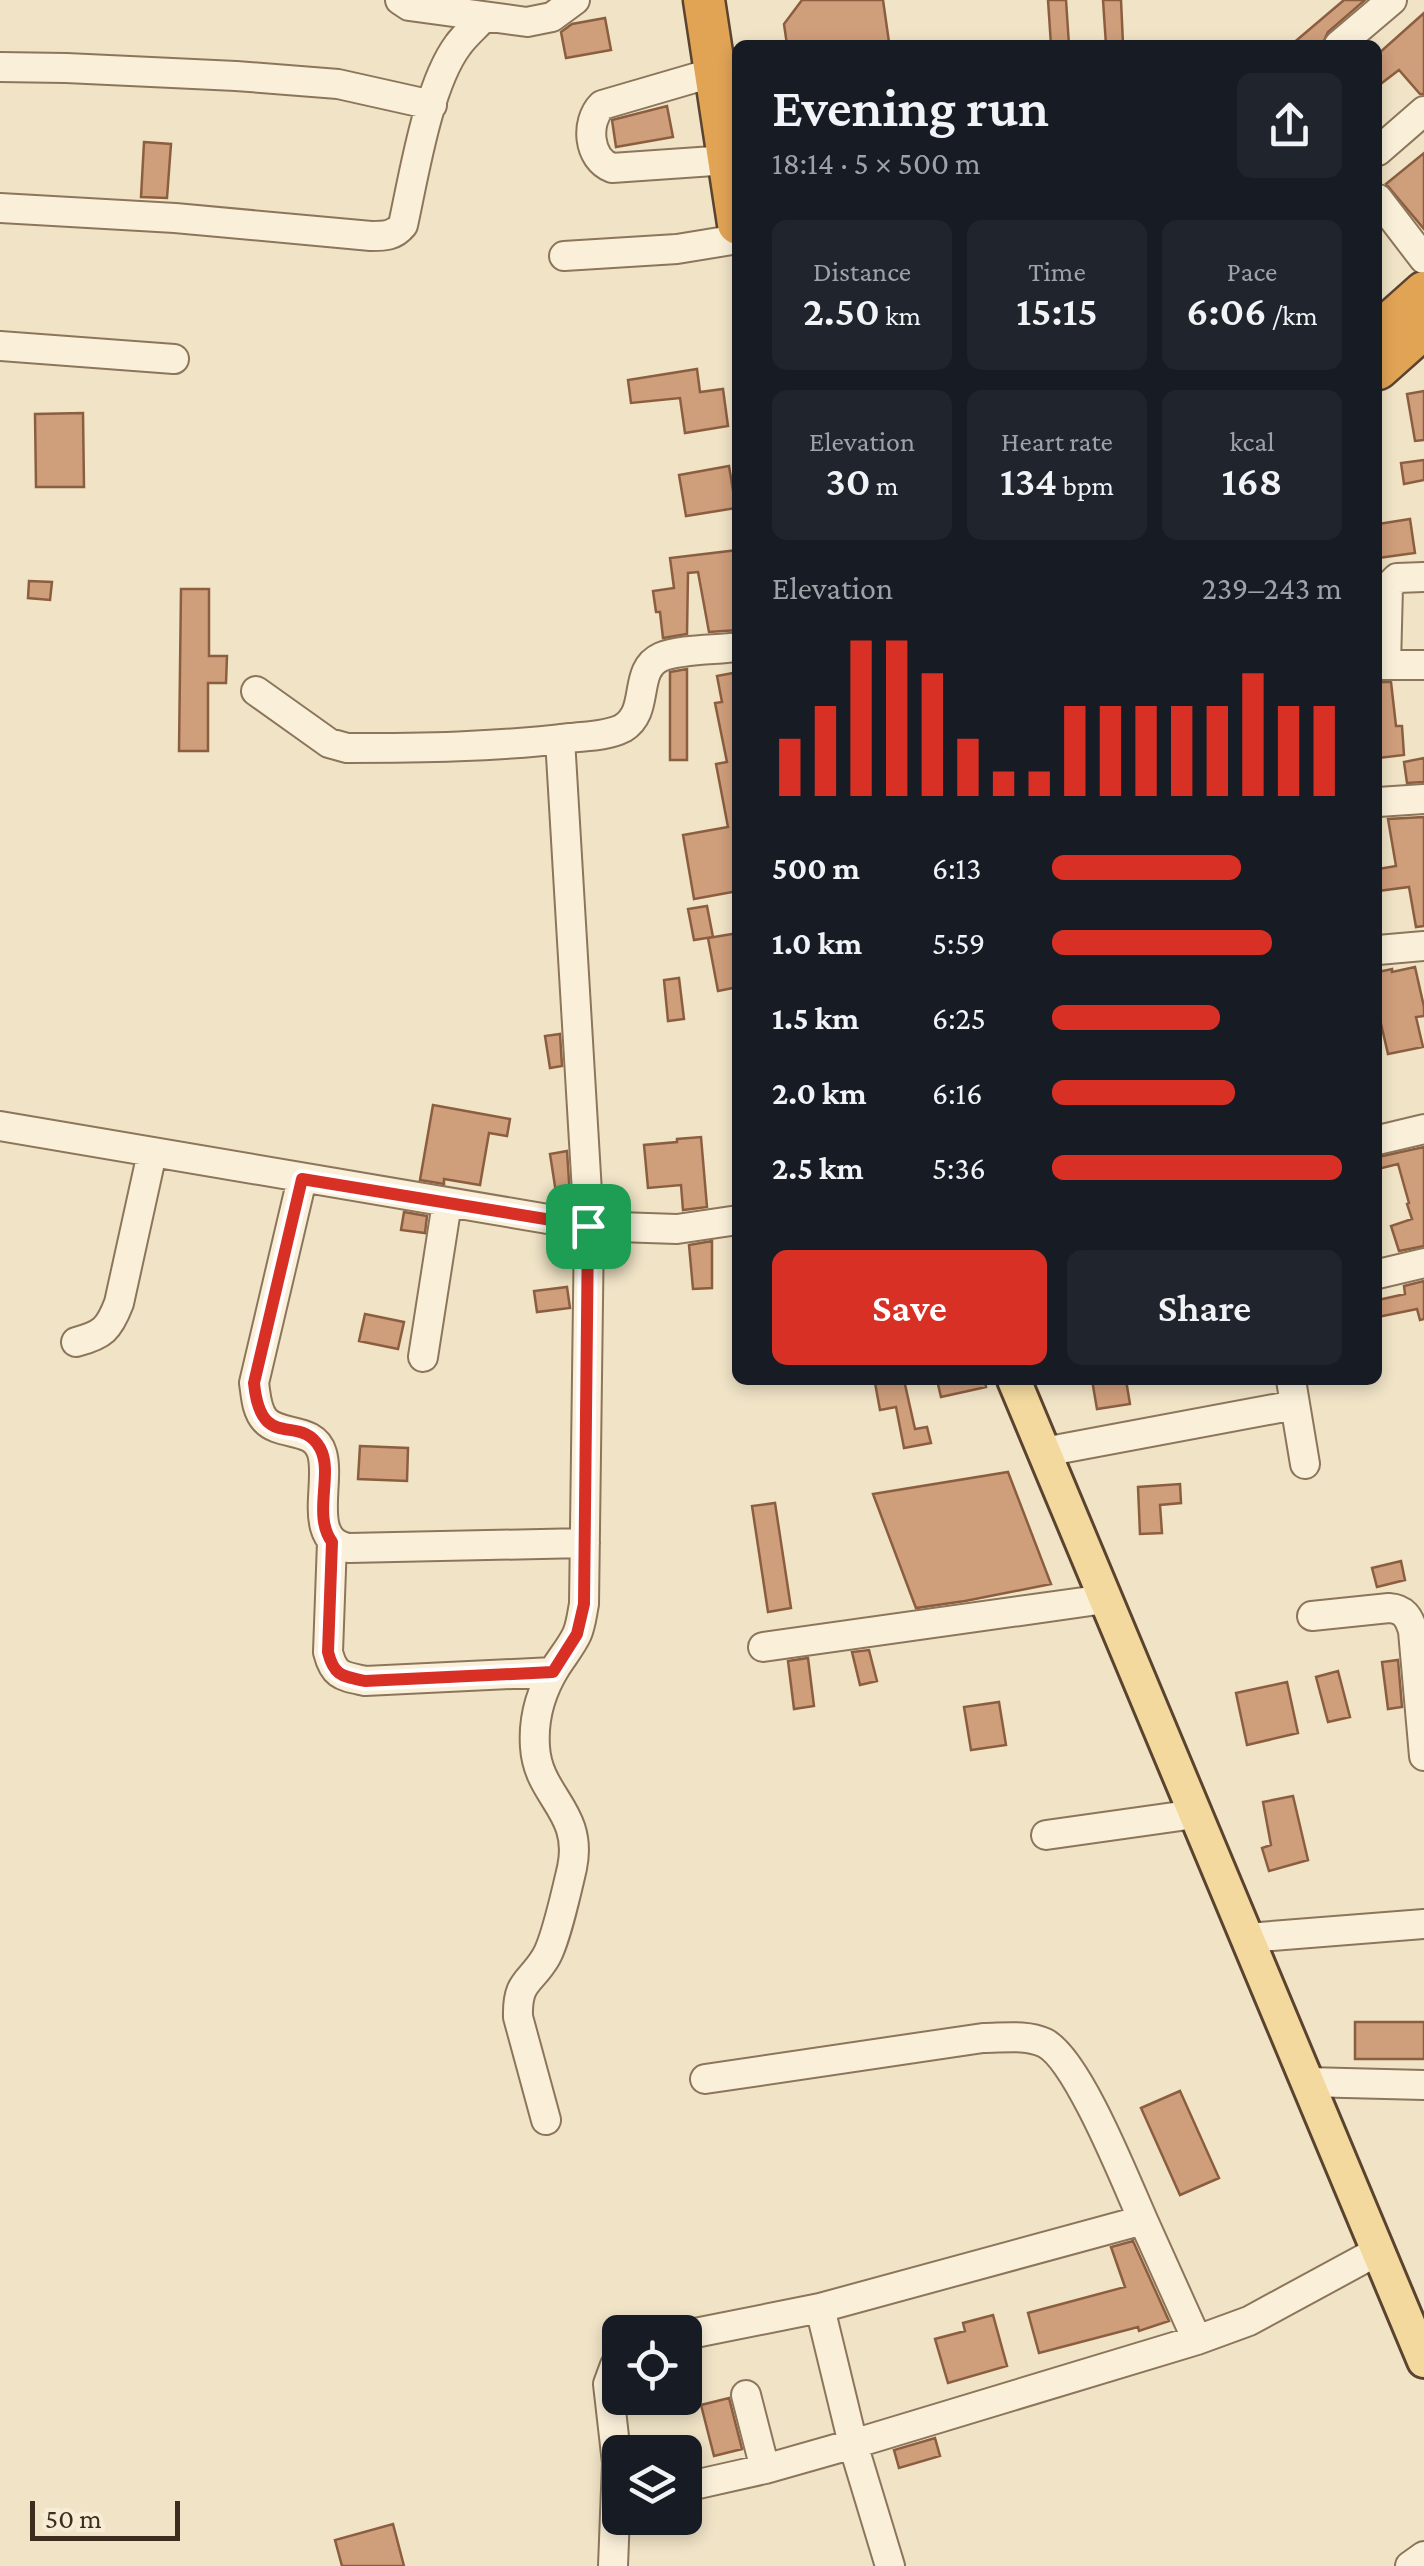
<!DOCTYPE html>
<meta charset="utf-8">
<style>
body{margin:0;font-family:"Crimson Pro",serif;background:#20242c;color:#f1f3f6;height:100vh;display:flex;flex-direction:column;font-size:38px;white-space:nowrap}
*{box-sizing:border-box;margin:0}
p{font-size:32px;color:#9ea1a6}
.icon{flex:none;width:55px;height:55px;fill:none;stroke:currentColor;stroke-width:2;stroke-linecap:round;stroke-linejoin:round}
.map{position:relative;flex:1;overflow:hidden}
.panel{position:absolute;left:732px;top:40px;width:650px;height:1345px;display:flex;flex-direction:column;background:#171b24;border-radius:15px;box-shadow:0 5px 15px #0003}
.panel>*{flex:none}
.tools{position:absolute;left:602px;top:2315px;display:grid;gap:20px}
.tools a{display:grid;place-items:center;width:100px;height:100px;border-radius:15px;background:#171b24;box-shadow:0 5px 15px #0003;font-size:50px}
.scale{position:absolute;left:30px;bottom:25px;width:150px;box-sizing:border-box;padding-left:10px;border:5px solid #3c2d1f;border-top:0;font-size:28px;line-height:35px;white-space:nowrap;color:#3c2d1f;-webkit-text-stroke:8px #f7edd6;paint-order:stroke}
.pin{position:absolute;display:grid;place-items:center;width:85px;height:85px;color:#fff;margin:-42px;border-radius:20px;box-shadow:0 5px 15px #0006}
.round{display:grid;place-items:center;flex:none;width:105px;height:105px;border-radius:15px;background:#20242c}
.headline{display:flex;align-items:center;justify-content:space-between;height:170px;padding:0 40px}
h1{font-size:55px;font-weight:600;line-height:75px}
.metrics{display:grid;grid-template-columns:repeat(3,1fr);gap:15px;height:170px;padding:10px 40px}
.metrics div{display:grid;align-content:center;border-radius:15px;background:#20242c;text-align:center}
.metrics b{font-size:42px;font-weight:600}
.metrics small{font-size:28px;font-weight:400}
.metrics p{font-size:28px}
.chart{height:280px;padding:20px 40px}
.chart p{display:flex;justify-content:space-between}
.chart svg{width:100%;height:180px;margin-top:10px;stroke:#d93025;stroke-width:6}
.cta{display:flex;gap:20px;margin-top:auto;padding:20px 40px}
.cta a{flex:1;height:115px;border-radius:15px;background:#d93025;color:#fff;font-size:40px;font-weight:600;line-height:115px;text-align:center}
.cta a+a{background:#20242c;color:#f1f3f6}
ul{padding:0 40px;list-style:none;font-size:32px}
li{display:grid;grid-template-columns:160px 120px 1fr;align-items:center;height:75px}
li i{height:25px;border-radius:12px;background:#d93025}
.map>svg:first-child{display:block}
</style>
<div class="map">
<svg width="1424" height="2566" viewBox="0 0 1424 2566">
<rect width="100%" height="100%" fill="#f0e3c6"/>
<path fill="#cf9e7b" stroke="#8c5e40" stroke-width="2.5" d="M802,0H883L889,42L868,45H787L784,24Z
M1048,0H1066L1069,45H1051Z
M1103,0H1121L1123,44L1106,45Z
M1344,0H1365L1328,32L1322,45H1291Z
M1424,13V94H1420L1399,70L1378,86V54Z
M605,18L611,50L566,58L561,32L572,24Z
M667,106L673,137L616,147L612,120Z
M144,142L171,144L167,198L141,197Z
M1424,153V229L1386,184Z
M697,369L700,392L723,389L728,426L685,433L680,398L631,403L628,380Z
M1424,391V440L1415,441L1407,394Z
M83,413L84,487H36L35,414Z
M1424,460V480L1404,484L1401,463Z
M729,466L736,508L686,516L679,475Z
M1410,519L1415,553L1378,558V524Z
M738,550V630L709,632L698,572L688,573L687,634L663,638L660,612H656L653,591L674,588L670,558Z
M29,581L52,582L50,600L28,598Z
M181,589H209V656H227L226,683H208V751H179Z
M687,669V760H670V672Z
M738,672V891L694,899L683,835L728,827L716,764L727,762L715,703L722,702L717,676Z
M1378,682H1391L1396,726H1402L1404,755L1378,758Z
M1424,758V782L1407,783L1404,762Z
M1424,817V926L1416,927L1409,887L1378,891V869L1396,866L1388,819Z
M707,906L713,937L694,940L688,909Z
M738,933V987L718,991L708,938Z
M1415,967L1424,1007V1016L1416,1017L1423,1047L1388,1054L1378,1011V972L1392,969V972Z
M679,978L684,1019L668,1021L664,980Z
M560,1034L562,1066L550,1068L545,1036Z
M433,1105L510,1119L507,1136L489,1133L480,1185L444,1179V1184L420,1180Z
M701,1137L707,1207L683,1210L681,1185L648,1188L644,1145L677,1142V1139Z
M1424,1147V1246L1399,1251L1391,1226L1412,1219L1407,1204L1409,1203L1398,1164L1378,1169V1157Z
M567,1151L570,1197L557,1199L550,1154Z
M404,1212L427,1216L425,1233L401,1230Z
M712,1241V1288L693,1289L689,1245Z
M1424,1281V1319L1420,1320L1417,1309L1378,1317V1300L1405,1294L1404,1286Z
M567,1287L570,1308L537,1312L534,1291Z
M365,1314L404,1322L398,1349L359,1341Z
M891,1380H904L915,1429L927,1427L931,1443L904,1448L896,1407L880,1410L875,1383Z
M937,1380H985L986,1387L941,1397Z
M1092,1380H1126L1130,1404L1097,1409Z
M360,1446L408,1448L407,1481L358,1479Z
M1008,1472L1051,1584L965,1601L916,1608L873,1494Z
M1180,1484L1181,1503L1160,1505L1162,1533L1140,1534L1138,1487Z
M775,1503L791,1608L768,1612L752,1506Z
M1401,1561L1405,1580L1377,1587L1372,1568Z
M869,1650L877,1681L860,1685L852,1652Z
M808,1658L814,1706L794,1709L788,1661Z
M1398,1660L1402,1707L1388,1709L1382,1662Z
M1338,1671L1350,1717L1328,1722L1316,1677Z
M1287,1682L1298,1733L1247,1745L1236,1693Z
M999,1702L1006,1745L971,1750L964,1707Z
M1293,1796L1308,1860L1269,1871L1262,1848L1271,1845L1263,1802Z
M1355,2022H1424V2059H1355Z
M1180,2091L1219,2178L1180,2195L1141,2108Z
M1133,2241L1169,2321L1139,2331L1138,2327L1039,2353L1028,2313L1125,2287L1111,2247Z
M993,2315L1007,2366L948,2383L935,2339L965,2331L963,2323Z
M729,2398L742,2449L714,2456L701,2405Z
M935,2438L940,2456L899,2468L894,2450Z
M393,2524L404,2566H342L335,2540Z"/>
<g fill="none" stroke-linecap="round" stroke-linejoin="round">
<defs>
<path id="minor" d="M400,0L409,6L527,22L552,17L575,0
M1339,45L1392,0
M0,67L66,68L236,76L338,84L432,105
M715,72L602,105C585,122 588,159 612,168L728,160
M1378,151L1424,111
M1378,199L1424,259
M0,208L175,218L371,236C385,236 394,236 403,225C414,175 428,85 458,45C465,35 476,26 484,17
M564,256L677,249L738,239
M0,346L174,359
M1378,665H1424
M1386,665L1388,587L1397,578L1424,577
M256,691L329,743L347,748C421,748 496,747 570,738C587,736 608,736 623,728C651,711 632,670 661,657C681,649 716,650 738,647
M1378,802L1424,799
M1378,950L1424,946
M0,1126L589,1226L677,1229L738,1220
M1378,1140L1424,1129
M302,1179L254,1383C256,1395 256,1410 265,1420C280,1437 314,1426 322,1453C331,1483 306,1541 349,1548L585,1543
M1378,1274L1424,1263
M76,1342C103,1335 109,1329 119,1303L152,1153
M423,1357L447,1203
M1291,1380L1305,1464
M1044,1452L1295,1405
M332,1542L328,1652C334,1676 342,1676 365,1681L553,1672
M1312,1616L1389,1608C1404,1609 1409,1617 1413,1631L1424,1756
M763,1647L1105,1599
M1046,1835L1195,1814
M1246,1938L1424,1924
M705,2079L983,2038C1003,2038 1026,2034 1045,2043C1078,2060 1126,2182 1143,2220
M1307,2082L1424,2085
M546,2120L518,2017C517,1980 530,1984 546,1957C556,1940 567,1889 572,1868C584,1811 538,1797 535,1747C533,1718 541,1691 556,1667C563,1656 572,1645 577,1634C581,1625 582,1614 584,1604L589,1226L560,739
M685,2335L820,2308
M746,2395L765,2469
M685,2487L765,2469L853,2444L820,2308L1143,2220L1197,2340
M613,2566L617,2463L608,2384L615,2365L620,2360
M890,2566L853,2444L1197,2340L1249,2321L1378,2251
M1410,2566L1424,2556"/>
<path id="major" d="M1014,1380L1424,2361"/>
<path id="highway" d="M704,0L738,224
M1378,333L1424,292
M1378,369L1424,328"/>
</defs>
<use href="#minor" stroke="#8c755b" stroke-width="32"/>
<use href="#major" stroke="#5a432f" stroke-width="38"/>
<use href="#highway" stroke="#5a432f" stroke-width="45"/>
<use href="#minor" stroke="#faf0da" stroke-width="28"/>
<use href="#major" stroke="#f3d99e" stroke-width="32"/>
<use href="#highway" stroke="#e1a455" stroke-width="40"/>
</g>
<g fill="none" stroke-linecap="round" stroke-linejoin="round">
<defs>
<path id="route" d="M302,1179L588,1226L584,1604L577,1634L553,1672L365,1681C342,1676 334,1676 328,1652L332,1542C312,1515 334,1473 320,1448C300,1412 261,1454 254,1383Z"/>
</defs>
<use href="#route" stroke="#fff" stroke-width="20"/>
<use href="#route" stroke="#d93025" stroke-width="12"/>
</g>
</svg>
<div class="tools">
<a><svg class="icon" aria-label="locate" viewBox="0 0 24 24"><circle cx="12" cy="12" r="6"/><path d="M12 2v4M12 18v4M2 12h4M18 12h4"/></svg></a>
<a><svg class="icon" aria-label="layers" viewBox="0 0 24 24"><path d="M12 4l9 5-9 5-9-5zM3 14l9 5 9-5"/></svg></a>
</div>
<div class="scale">50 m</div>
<div class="pin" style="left:588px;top:1226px;background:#1e9e55"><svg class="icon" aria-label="arrive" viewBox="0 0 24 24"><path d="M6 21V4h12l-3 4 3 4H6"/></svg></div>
<section class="panel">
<div class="headline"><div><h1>Evening run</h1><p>18:14 · 5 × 500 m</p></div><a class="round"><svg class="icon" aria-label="share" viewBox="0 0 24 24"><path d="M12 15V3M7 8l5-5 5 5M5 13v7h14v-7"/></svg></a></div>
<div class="metrics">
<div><p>Distance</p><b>2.50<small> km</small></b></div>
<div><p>Time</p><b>15:15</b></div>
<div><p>Pace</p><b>6:06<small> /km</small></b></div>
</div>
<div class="metrics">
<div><p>Elevation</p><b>30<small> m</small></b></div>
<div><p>Heart rate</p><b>134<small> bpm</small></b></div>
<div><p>kcal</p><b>168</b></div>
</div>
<div class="chart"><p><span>Elevation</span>239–243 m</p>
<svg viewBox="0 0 160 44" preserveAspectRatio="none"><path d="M5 44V30M15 44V22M25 44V6M35 44V6M45 44V14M55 44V30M65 44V38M75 44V38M85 44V22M95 44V22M105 44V22M115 44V22M125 44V22M135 44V14M145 44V22M155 44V22"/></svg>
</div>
<ul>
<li><b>500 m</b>6:13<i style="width:65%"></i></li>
<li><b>1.0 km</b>5:59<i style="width:76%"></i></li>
<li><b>1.5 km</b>6:25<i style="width:58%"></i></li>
<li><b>2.0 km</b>6:16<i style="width:63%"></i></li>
<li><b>2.5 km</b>5:36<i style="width:100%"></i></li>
</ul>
<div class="cta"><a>Save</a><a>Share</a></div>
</section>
</div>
